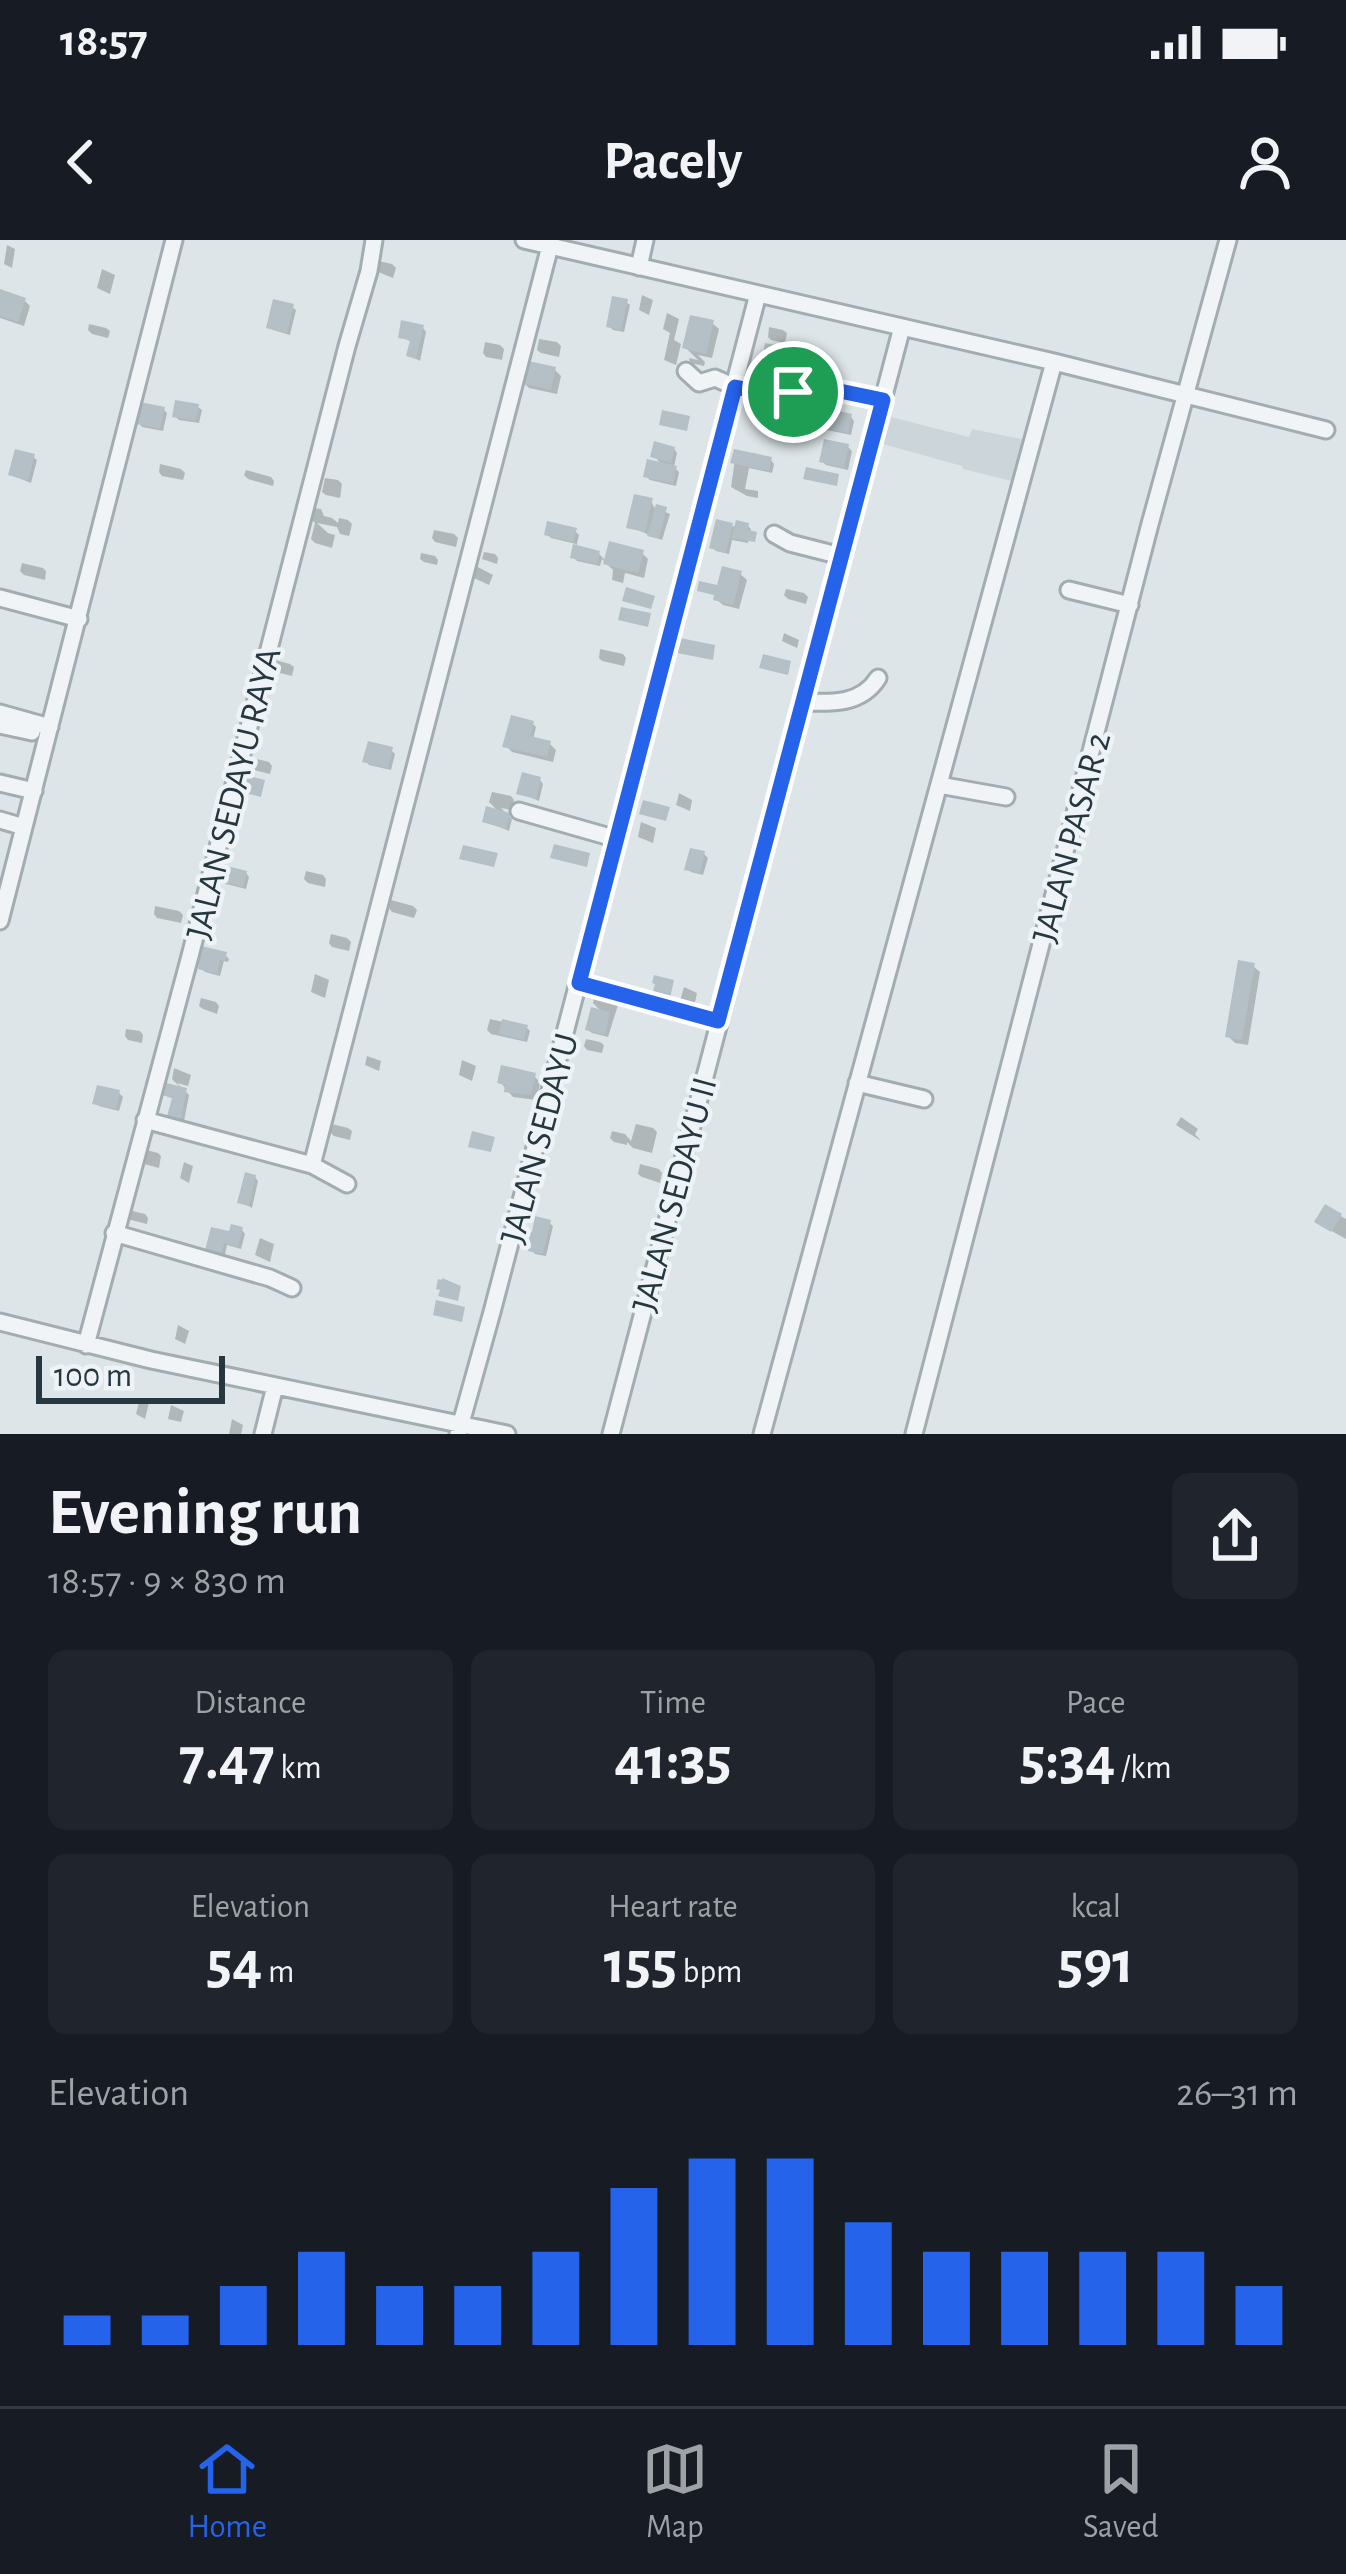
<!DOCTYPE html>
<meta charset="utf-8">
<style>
body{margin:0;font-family:"Alegreya Sans",sans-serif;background:#20242c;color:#f1f3f6;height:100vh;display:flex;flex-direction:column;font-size:45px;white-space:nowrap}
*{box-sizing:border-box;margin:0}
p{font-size:39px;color:#9ea1a6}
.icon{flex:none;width:66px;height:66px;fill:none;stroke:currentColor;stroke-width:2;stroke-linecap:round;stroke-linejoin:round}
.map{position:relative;height:1194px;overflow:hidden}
.panel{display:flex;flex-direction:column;background:#171b24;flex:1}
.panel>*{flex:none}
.scale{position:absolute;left:36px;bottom:30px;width:189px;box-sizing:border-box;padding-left:12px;border:6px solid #263740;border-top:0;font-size:33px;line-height:42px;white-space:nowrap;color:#263740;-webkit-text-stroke:9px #edf3f6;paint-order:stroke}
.pin{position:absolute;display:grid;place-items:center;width:102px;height:102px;color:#fff;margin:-51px;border:6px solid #fff;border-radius:50%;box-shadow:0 3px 12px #0007}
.round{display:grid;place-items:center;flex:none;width:126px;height:126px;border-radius:18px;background:#20242c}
.head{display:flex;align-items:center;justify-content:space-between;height:204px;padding:0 48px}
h1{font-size:66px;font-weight:700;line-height:90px}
.stats{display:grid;grid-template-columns:repeat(3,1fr);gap:18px;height:204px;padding:12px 48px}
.stats div{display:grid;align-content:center;border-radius:18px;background:#20242c;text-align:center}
.stats b{font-size:60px;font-weight:700}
.stats small{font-size:33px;font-weight:400}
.stats p{font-size:33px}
.chart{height:336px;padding:24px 48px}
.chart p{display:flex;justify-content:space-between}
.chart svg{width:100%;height:216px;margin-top:12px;stroke:#2563eb;stroke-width:6}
.status{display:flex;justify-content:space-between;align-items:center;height:84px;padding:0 60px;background:#171b24;direction:ltr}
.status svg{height:33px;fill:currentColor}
header{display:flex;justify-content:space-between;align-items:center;height:156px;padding:0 48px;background:#171b24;font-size:54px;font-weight:700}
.dock{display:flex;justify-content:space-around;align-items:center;height:168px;border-top:3px solid #363941;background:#171b24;font-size:33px;color:#9ea1a6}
.dock a{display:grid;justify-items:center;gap:6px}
.dock .on{color:#2563eb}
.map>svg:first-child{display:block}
</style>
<div class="status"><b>18:57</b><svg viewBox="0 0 49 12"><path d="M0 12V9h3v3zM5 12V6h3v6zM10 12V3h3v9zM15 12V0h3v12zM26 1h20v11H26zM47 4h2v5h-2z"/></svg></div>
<header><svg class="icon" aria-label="back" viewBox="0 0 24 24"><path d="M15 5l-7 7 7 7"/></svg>Pacely<svg class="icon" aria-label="person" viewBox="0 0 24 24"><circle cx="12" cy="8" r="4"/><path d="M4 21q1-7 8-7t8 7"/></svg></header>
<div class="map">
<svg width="1346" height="1194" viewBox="0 0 1346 1194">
<rect width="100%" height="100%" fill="#dde5e8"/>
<path fill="#cbd5da" d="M883,175L969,197L972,189L1035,202L1024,244L963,229L962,226L876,202Z"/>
<path fill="#0003" d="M7,5L15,9L12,28L4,24Z
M378,21L392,24L396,28L393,38L376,31Z
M102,29L115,35L110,54L97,48Z
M0,53L24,60L30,66L24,86L0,78Z
M642,55L653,60L649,75L639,70Z
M626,62L630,65L624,92L613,90L609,86Z
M292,67L296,70L290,95L273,90L269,87Z
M667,73L679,79L674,100L681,104L676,125L664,120L670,93L663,89Z
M712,83L719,89L712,118L698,115L705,122L704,126L690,123L689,118L698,120L685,107Z
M89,84L106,88L110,91L108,98L92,94L88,90Z
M769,87L783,90L787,93L785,103L771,100L768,97Z
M423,88L426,92L420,121L409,115L412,102L401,97Z
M539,99L557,102L561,106L559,117L541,113L537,110Z
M485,102L500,105L504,109L502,120L486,117L483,113Z
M805,106L818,111L814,129L805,127L797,119L796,123L770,118L766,114L794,111L802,119Z
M555,130L561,136L557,154L529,148L523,142Z
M768,165L782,172L778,186L764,179Z
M198,167L202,170L199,183L179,180L175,176Z
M164,170L167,173L163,191L142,187L139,183Z
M851,177L854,181L851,195L827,190L824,186Z
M848,207L852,211L848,230L826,225L822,221Z
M674,209L677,213L674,227L679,232L676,246L650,240L646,236L663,226L654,216Z
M736,213L771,220L774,224L772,233L749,228L745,249L758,251V258L747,256L731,247Z
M33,217L37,220L31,243L11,235Z
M160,224L181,229L185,233L183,240L162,236L159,232Z
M246,230L271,237L274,241L273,246L248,239L244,235Z
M325,238L338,240L342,244L340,258L326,255L322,252Z
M651,261L654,267L670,274L662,300L630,287Z
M314,268L321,269L324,276L332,278L338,283L339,278L348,280L352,284L349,296L340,294L337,287L317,283L328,293L335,295L332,308L315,303L311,299L315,283L311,279Z
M718,283L737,287L748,286L751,289L748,303L732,300L729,314L716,311L712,307Z
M434,290L454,294L458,298L456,307L435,302L432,298Z
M575,291L579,295L576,308L599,314L607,322L642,313L648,319L644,338L625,333L623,343L612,340L613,330L602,319L600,326L577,321L573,317L576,304L551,298L547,294Z
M484,312L495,314L498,318L497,324L482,319Z
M421,313L435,316L438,320L437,325L424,322L420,319Z
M22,323L43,328L46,331L45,340L24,335L20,331Z
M476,326L493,335L489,345L472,337Z
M740,334L747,340L739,369L723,365L716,359L714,348Z
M786,349L804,353L808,357L806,364L788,359L784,355Z
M784,393L799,400L797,408L782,401Z
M600,409L623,414L626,418L624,426L602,421L599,418Z
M275,420L290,424L294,427L292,436L276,432L273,428Z
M532,483L536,487L533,500L549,503L556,510L553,522L512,512L506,506Z
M391,510L395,514L391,530L369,525L366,521Z
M253,518L269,522L272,526L270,534L250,529Z
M540,540L543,544L539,561L520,553Z
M492,552L511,556L514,560L512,570L501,568L512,579L509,591L485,581L501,574L489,562Z
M679,553L692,560L690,571L676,565Z
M641,582L656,588L653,603L638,597Z
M704,614L708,618L703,635L691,632L688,629Z
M306,631L323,635L326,639L325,647L308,643L304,639Z
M246,633L249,637L246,649L222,643L218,640Z
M391,660L413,666L417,670L414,678L392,672L389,668Z
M155,666L179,671L183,675L181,683L157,678L154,674Z
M331,694L347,698L351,702L349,711L332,707L329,703Z
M225,715L229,719L228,722L224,721L220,736L205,732L201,728Z
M1253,726L1260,732L1248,805L1235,803L1228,796Z
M315,734L329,740L325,758L311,752Z
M684,747L697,753L694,767L680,761Z
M594,757L615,762L618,765L608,797L592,793L588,790L600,770L593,763Z
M201,758L216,762L219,766L217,774L203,769L199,766Z
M490,779L526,787L530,791L527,802L491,794L487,790Z
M126,789L140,791L143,795L142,803L128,800L125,796Z
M586,799L600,802L604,805L602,813L587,810L584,806Z
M367,816L381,821L379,831L365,825Z
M462,820L476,826L472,841L459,835Z
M174,828L191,835L188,846L177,843L189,855L184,881L170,875L174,859L159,852L183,850L172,839Z
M534,836L540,842L537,860L513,857L500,842Z
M119,853L123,857L119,871L99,866L95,863Z
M1181,877L1198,889L1195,894L1201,901L1176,885Z
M332,884L348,888L352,891L350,900L334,896L330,892Z
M636,884L653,888L657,892L652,913L633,908L627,902V905L614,902L610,898L612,891L625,894L631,901Z
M143,909L158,913L161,916L159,928L144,924L140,921Z
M184,922L193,926L189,943L180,938Z
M640,924L659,929L662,933L660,943L642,937L638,934Z
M255,937L258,941L252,968L241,962Z
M1326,968L1346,979V999L1321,985Z
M128,970L145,974L148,978L147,984L131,980L127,976Z
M549,983L553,986L546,1016L535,1014L526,1004Z
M242,990L245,994L241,1009L227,1005L224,1020L211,1016L231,995Z
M260,998L274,1004L270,1022L255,1015Z
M178,1085L189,1091L185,1104L175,1099Z
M140,1158L149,1163L145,1179L136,1174Z
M171,1165L184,1171L181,1182L168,1179Z
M232,1179L243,1185L241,1194H229Z"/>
<path fill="#b4c0c5" d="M0,49L26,58L18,82L0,76Z
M612,56L628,59L621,90L606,87Z
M273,59L294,64L287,93L266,88Z
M690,75L714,80L706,114L682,108Z
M401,80L424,85L416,119L406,116L410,100L398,98Z
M765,103L796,109L793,121L763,115Z
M524,120L556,127L551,150L519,143Z
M762,120L790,127L786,142L759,136Z
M175,160L199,164L196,181L172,177Z
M140,162L165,167L160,189L136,184Z
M825,168L852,174L848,193L821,187Z
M662,170L690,176L687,191L659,185Z
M824,199L849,204L844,228L819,222Z
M654,201L675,207L671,223L650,217Z
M15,209L35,214L28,241L8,235Z
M734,209L772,217L769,231L730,223Z
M647,219L677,226L673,244L643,237Z
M806,227L839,234L837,246L803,239Z
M634,254L653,258L645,292L626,288Z
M656,264L667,267L659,299L647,296Z
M716,279L733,283L726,313L709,308Z
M736,280L749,283L748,290L757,292L755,302L731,298Z
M547,281L577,288L573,302L544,295Z
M609,301L644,310L638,333L603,324Z
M573,304L600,311L597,324L570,318Z
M722,326L742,331L733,365L713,360L714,355L697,351L699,341L717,345Z
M626,347L655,356L651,369L622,361Z
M621,367L651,373L648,387L618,380Z
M680,398L715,405L713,420L677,413Z
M763,414L791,421L788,435L759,428Z
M511,475L534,481L530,496L551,501L547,517L502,507Z
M368,501L393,507L388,528L362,522Z
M522,532L541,537L536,559L516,554Z
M241,534L265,540L261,557L237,551Z
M643,560L670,567L666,581L639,574Z
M486,566L510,573L506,589L482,582Z
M554,604L590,613L587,627L550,618Z
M463,605L498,613L494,627L459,619Z
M690,608L705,611L700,633L684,630Z
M219,624L247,631L243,647L215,640Z
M201,706L227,712L225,721L220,720L217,734L198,729Z
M1238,720L1255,723L1242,800L1225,797Z
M654,735L674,740L669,763L651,759L655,744L652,743Z
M591,767L610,772L605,795L585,790Z
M502,779L528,785L524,800L499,794Z
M501,825L536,833L531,855L504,852L505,845L497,843Z
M158,841L187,848L181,879L167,876L172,858L155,853Z
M97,845L120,850L116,869L92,864Z
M472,891L495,897L491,912L468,907Z
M245,932L256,935L249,966L237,963Z
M1325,964L1342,974L1331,992L1314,982Z
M535,976L551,980L543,1014L528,1011L529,1006L523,1005L526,991L532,992Z
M231,984L243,987L238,1007L224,1003L221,1018L204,1014L211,987L229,991Z
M442,1038L461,1046L458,1061L438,1056L440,1050L436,1049L438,1039L442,1040Z
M436,1060L465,1067L462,1082L433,1075Z"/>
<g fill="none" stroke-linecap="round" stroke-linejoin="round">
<defs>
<path id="minor" d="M524,0L1054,122L1326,190
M639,27L645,0
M686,131L699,143L715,138L735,147L783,157L802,146L811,144L883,159
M774,294L790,303L841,316
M1069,350L1130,365
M0,358L79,379
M803,462C831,463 861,465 878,438
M0,473L50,487
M0,485L32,492
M0,543L34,551
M939,545L1006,557
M519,571L617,599
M0,580L24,587
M0,681L174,0
M579,743L719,781
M857,843L924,859
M145,880L312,925L347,944
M312,925L550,6
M114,993L270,1038L292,1048
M0,1082L151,1120L507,1194
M86,1105L190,716L347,106L369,31L374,0
M263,1194L275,1146
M458,1194L492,1072L758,54
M611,1194L902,87
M762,1194L1054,122
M914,1194L1150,284L1228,0"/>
</defs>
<use href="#minor" stroke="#a2adb2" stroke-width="21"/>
<use href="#minor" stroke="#f0f4f6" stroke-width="15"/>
</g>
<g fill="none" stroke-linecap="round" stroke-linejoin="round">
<defs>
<path id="route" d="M806,144L883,160L718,781L579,743L735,147L784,157Z"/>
</defs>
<use href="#route" stroke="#fff" stroke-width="24"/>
<use href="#route" stroke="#2563eb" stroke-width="15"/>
</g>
<g text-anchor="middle" stroke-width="9" stroke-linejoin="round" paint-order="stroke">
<g font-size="36" fill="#263740" stroke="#edf3f6">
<text transform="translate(232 553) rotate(-76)" y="13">JALAN SEDAYU RAYA</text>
<text transform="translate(1070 597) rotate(-75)" y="13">JALAN PASAR 2</text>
<text transform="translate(538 898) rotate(-75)" y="13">JALAN SEDAYU</text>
<text transform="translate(673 954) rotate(-75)" y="13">JALAN SEDAYU II</text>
</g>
</g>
</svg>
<div class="scale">100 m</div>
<div class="pin" style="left:793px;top:152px;background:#1e9e55"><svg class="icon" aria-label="arrive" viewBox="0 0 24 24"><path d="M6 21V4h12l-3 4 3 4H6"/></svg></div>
</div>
<section class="panel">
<div class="head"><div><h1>Evening run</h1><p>18:57 · 9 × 830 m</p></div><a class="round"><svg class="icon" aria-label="share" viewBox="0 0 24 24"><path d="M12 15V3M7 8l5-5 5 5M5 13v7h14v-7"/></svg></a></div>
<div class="stats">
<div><p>Distance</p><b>7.47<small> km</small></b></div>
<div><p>Time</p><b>41:35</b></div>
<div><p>Pace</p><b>5:34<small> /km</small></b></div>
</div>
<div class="stats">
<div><p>Elevation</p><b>54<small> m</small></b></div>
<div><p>Heart rate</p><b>155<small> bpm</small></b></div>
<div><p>kcal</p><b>591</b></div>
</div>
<div class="chart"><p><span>Elevation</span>26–31 m</p>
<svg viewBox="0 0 160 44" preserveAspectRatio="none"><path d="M5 44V38M15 44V38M25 44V32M35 44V25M45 44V32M55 44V32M65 44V25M75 44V12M85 44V6M95 44V6M105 44V19M115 44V25M125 44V25M135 44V25M145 44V25M155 44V32"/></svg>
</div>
</section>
<nav class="dock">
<a class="on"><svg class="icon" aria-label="home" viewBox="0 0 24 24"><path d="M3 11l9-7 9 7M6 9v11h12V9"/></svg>Home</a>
<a><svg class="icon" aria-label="map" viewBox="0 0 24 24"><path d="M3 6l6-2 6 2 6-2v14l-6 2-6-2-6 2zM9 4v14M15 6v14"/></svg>Map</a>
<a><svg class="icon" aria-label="saved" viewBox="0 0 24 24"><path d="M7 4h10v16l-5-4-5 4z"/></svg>Saved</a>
</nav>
